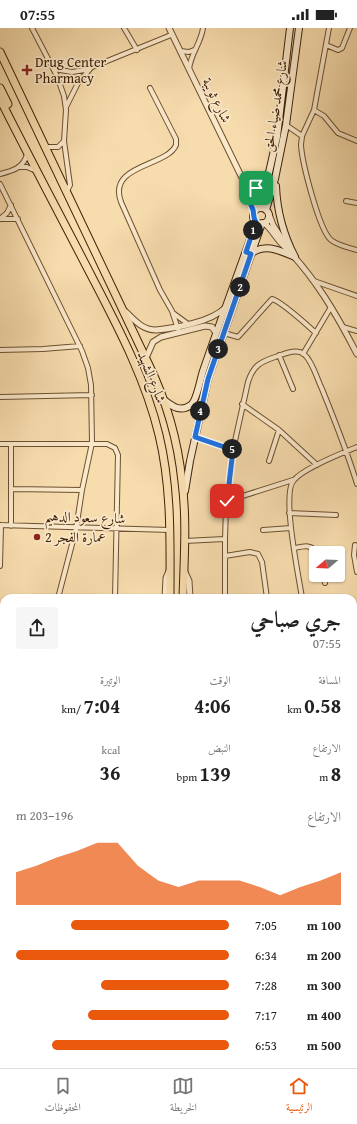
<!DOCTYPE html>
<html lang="ar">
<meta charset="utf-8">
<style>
body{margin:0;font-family:"Gentium Book Plus",Amiri,serif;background:#f6f6f6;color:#222;direction:rtl;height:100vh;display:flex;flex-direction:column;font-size:15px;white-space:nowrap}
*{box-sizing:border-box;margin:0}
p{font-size:13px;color:#767676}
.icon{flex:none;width:22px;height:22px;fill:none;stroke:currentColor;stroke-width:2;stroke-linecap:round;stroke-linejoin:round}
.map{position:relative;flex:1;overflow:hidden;direction:ltr}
.details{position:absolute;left:0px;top:566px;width:357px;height:474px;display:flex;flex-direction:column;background:#fff;border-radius:12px 12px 0 0;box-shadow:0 1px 3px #0004;direction:rtl}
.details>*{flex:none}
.needle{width:26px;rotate:251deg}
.fabs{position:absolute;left:309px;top:518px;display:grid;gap:8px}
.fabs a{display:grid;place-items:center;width:36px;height:36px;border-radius:4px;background:#fff;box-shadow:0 1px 3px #0004;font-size:20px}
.pin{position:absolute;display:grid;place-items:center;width:34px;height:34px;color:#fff;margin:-17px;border-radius:8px;box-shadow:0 2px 6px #0006}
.km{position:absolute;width:20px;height:20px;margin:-10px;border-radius:50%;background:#222;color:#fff;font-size:11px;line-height:20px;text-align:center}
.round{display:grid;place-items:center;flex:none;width:42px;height:42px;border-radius:4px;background:#f6f6f6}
.head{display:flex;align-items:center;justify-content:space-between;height:68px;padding:0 16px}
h1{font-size:22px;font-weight:700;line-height:30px}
.stats{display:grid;grid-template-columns:repeat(3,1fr);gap:6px;height:68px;padding:4px 16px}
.stats div{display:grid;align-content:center}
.stats b{font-size:20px;font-weight:700}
.stats small{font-size:11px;font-weight:400}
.stats p{font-size:11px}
.chart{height:112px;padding:8px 16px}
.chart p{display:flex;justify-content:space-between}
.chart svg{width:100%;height:72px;margin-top:4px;fill:#ea580c;opacity:.7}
ul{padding:0 16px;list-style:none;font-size:13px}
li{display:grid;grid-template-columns:64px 48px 1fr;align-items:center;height:30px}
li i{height:10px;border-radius:5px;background:#ea580c}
.status{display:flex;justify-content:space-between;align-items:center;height:28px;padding:0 20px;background:#fff;direction:ltr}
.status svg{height:11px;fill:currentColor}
.tabs{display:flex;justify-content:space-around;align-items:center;height:56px;border-top:1px solid #e0e0e0;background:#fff;font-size:11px;color:#767676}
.tabs a{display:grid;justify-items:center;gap:2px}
.tabs .current{color:#ea580c}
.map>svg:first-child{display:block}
</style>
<div class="status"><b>07:55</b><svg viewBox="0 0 49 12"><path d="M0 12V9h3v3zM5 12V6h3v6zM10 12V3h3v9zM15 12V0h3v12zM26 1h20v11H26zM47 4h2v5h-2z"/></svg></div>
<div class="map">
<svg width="357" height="1040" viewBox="0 0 357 1040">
<rect width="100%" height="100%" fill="#f7dcad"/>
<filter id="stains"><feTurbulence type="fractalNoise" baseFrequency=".005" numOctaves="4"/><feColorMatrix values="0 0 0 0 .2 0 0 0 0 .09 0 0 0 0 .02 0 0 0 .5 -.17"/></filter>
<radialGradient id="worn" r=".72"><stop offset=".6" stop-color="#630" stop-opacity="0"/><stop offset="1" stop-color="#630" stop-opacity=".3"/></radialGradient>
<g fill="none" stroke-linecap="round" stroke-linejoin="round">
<defs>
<path id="minor" d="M32,0L57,48L64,68L66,82L64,113L70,157L67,163
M124,0L137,22
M326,17L338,22L342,20L350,0
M180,23L189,24L194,22
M54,41L72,44L85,42L171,7
M189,41C191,25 201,15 203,0
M150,60L176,111V117C167,139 107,136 121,174L160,262L172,283L178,301
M66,79L78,55L90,41
M314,82L329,0
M286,97L302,108L314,82L324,88L338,105L357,113
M302,108C302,111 301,114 301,117C302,134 319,202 331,212C337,217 349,220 357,222
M46,119H58L64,113
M20,139H27L34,142
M0,146C12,143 24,140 27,126
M0,156L82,323L88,340L91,357L92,415L82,462L76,501L58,570
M346,173L357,175
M0,191L7,185L11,177
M1,191H18
M314,253L357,268
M173,285L188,296
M343,299L357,303
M224,305L238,309L272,271C281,273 307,297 316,305
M0,322L43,321L80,318
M303,326L331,279
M279,327L293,361
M0,369L92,367
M242,376L279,402L317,437
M195,409L233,422
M0,416H107L115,420L118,427L115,570
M11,416V498
M269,433L279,402
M12,461L82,462
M227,473L293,452
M289,485L336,487
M0,497L170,502
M263,502L291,500
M184,513L225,511
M355,517L354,527L357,544
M295,520C304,518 312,516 317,525
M225,528L250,524L258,526L262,534L267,570
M0,538L1,497
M323,547L325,555
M225,570V511L226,480L233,422L248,354C253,338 260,334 275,329C284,326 296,320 304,326C313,334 317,351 322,361C335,393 347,423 357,456
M302,570C299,549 281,465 294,452C304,440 342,425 357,419
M0,608L4,609
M0,635H4
M353,672H357
M353,767L357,766
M353,816L357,815
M353,853H357
M353,919H357
M353,924L357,950
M353,995L357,994
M302,1036V1040
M75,1037L121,1038
M17,1040L18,1036
M48,1040L49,1036
M224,1040L225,1036
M317,1040L331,1038"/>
<path id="tertiary" d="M169,0L244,154L253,167L259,180
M244,155L247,170L254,184
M269,186L273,197L286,217
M264,195C272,201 276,211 284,218C315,249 337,287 357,326
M126,284C135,293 143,302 156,302C176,300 211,294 225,280
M146,330L153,314L161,309L205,298L212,299L216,305
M184,542L189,553L190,570
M165,570L166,550L169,543
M0,682L4,681
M353,720H357
M0,738H4
M0,743L4,744
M0,880L4,879"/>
<path id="secondary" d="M244,154L252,159H257L269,144
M276,158C277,183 283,206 295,229
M261,180L277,109L290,0
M253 188a8 8 0 1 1 16 0a8 8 0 1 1-16 0Z
M266,182L275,151L286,97L299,0
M252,225C266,215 280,223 295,229
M164,372C172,378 180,385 191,377C197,372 200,352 203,343C220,293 239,244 256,194
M185,463L190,433L208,351L262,195
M353,723H357
M353,728H357"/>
<path id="trunk" d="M0,24L148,335C166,372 178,413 182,454C187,492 184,532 183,570
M0,60L8,76
M0,71C30,131 61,189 92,249C118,299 146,352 159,407C172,461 170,515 170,570
M176,1036L177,1040
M189,1036V1040"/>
</defs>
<use href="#minor" stroke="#6c5031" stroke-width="6"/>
<use href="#tertiary" stroke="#6c5031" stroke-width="7"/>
<use href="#secondary" stroke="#3e2208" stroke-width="8"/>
<use href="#trunk" stroke="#3e2208" stroke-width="9"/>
<use href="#minor" stroke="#fae8ca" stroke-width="4"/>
<use href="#tertiary" stroke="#fae8ca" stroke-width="5"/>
<use href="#secondary" stroke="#fae8ca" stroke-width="6"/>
<use href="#trunk" stroke="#f7dcad" stroke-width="7"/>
</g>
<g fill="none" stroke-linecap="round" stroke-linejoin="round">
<defs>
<path id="route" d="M227,473L233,422L195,409L208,351L251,226L246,224L256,194C253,190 254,186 253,182C249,172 245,164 244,154L256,160"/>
</defs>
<use href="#route" stroke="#fff" stroke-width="8"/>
<use href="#route" stroke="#1a73e8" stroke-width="5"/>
</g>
<g fill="#8f2418" stroke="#fae8ca" stroke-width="1.5">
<path d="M25 36h4v4h4v4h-4v4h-4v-4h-4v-4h4z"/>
<circle cx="37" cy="509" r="4"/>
</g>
<g text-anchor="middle" stroke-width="3.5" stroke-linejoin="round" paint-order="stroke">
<g font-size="14" fill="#3e2208" stroke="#fae8ca" text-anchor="start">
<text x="35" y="39">Drug Center<tspan x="35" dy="16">Pharmacy</tspan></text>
<text x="45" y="514">عمارة الفجر 2</text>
</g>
<g font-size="14" fill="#3e2208" stroke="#fae8ca">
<text transform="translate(217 72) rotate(64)" y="5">شارع ثويبة</text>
<text transform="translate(275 78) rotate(-81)" y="5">شارع محمد ضياء الحق</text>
<text transform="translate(152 349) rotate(68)" y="5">شارع الشهيد</text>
<text transform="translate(85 489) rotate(2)" y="5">شارع سعود الدهيم</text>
</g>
</g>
<rect width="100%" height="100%" filter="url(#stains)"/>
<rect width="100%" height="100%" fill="url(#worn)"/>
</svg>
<div class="fabs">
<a><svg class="needle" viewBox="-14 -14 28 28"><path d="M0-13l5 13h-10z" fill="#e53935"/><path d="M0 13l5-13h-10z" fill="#767676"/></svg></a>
</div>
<div class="pin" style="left:256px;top:160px;background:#1e9e55"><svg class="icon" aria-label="arrive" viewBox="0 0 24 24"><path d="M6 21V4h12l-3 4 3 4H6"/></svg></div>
<div class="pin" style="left:227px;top:473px;background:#d93025"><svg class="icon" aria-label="check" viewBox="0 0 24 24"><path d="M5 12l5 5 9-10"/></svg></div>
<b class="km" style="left:253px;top:202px">1</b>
<b class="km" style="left:240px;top:259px">2</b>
<b class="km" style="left:218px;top:321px">3</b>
<b class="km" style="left:200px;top:383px">4</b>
<b class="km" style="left:232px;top:421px">5</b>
<section class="details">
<div class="head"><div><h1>جري صباحي</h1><p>07:55</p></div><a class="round"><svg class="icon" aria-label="share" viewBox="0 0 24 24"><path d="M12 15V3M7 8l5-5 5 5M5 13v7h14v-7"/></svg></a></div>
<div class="stats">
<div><p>المسافة</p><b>0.58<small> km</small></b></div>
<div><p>الوقت</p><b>4:06</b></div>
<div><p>الوتيرة</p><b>7:04<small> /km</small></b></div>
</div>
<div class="stats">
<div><p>الارتفاع</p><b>8<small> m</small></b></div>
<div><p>النبض</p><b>139<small> bpm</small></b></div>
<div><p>kcal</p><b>36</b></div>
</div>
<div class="chart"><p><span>الارتفاع</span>196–203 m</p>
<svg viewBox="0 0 160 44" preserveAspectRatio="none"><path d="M0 44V24L10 20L20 15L30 11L40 6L50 6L60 20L70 29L80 33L90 29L100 29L110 29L120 33L130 38L140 33L150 29L160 24V44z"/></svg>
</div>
<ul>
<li><b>100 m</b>7:05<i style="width:74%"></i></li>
<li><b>200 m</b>6:34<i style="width:100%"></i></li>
<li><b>300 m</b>7:28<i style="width:60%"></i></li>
<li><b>400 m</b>7:17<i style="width:66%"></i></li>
<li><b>500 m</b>6:53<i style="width:83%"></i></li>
</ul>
</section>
</div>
<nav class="tabs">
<a class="current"><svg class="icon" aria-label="home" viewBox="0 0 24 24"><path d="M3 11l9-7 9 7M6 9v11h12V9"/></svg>الرئيسية</a>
<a><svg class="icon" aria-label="map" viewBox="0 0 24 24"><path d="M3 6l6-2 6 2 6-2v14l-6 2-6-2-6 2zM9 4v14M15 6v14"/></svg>الخريطة</a>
<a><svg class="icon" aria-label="saved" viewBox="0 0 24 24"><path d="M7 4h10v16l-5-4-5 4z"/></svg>المحفوظات</a>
</nav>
